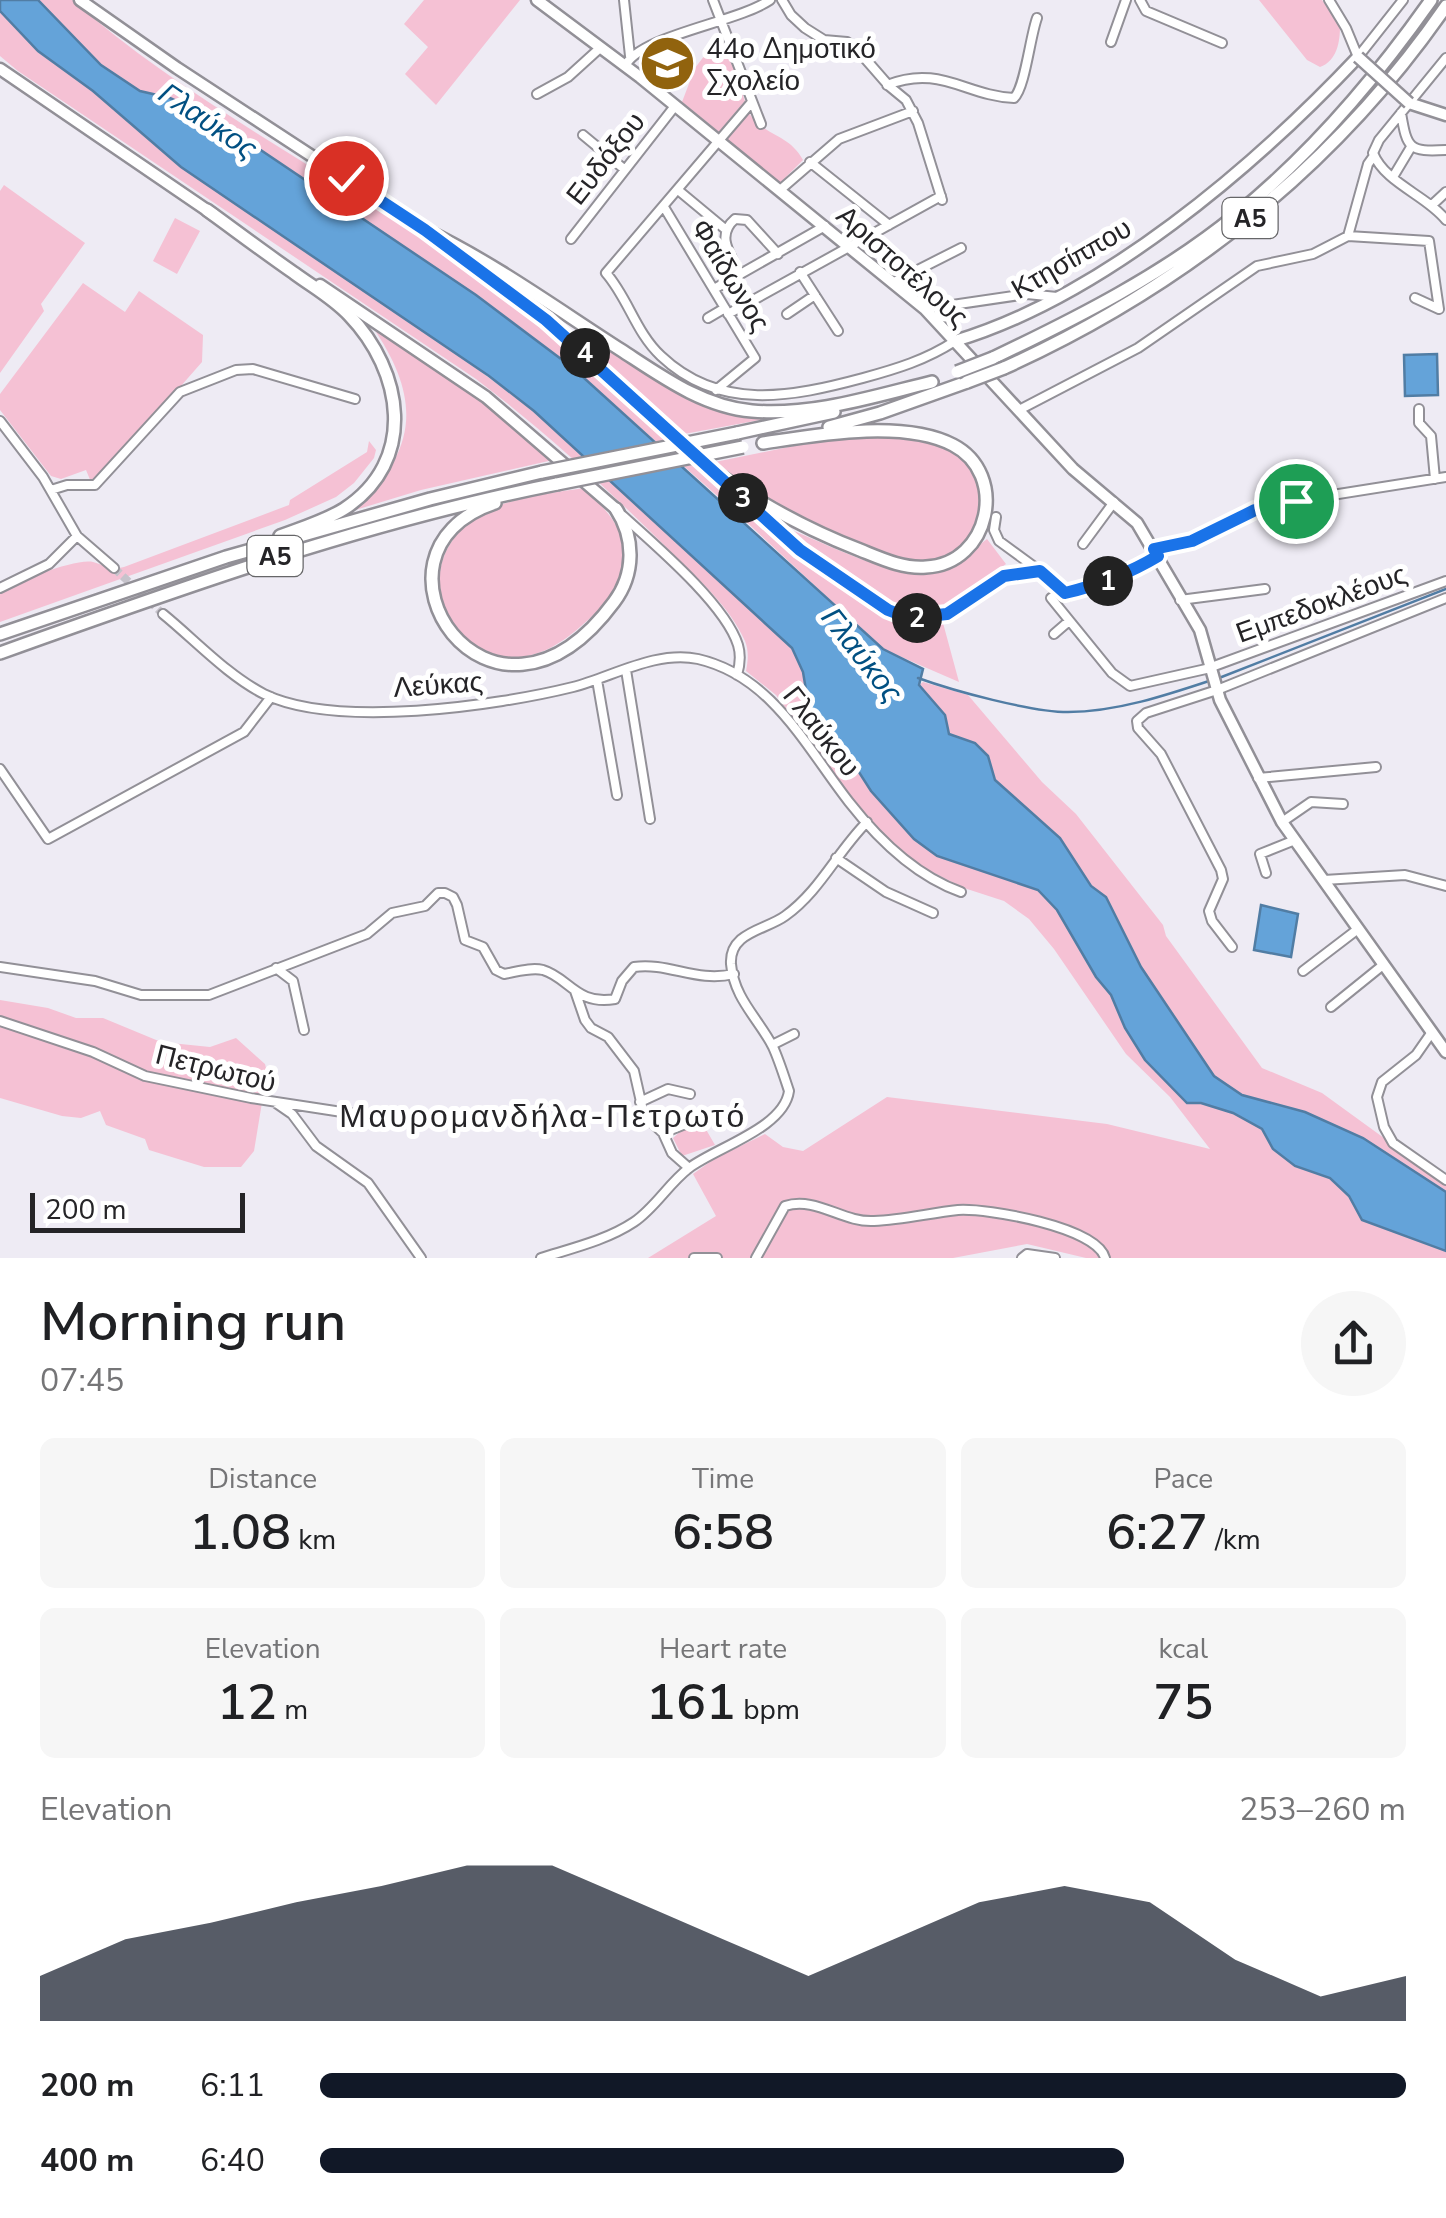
<!DOCTYPE html>
<meta charset="utf-8">
<style>
body{margin:0;font-family:"Nunito Sans",sans-serif;background:#f6f6f6;color:#202124;height:100vh;display:flex;flex-direction:column;font-size:38px;white-space:nowrap}
*{box-sizing:border-box;margin:0}
p{font-size:32px;color:#757577}
.icon{flex:none;width:55px;height:55px;fill:none;stroke:currentColor;stroke-width:2;stroke-linecap:round;stroke-linejoin:round}
.map{position:relative;height:1258px;overflow:hidden}
.sheet{display:flex;flex-direction:column;background:#fff;flex:1}
.sheet>*{flex:none}
.scale{position:absolute;left:30px;bottom:25px;width:215px;box-sizing:border-box;padding-left:10px;border:5px solid #252427;border-top:0;font-size:28px;line-height:35px;white-space:nowrap;color:#252427;-webkit-text-stroke:8px #fff;paint-order:stroke}
.pin{position:absolute;display:grid;place-items:center;width:85px;height:85px;color:#fff;margin:-42px;border:5px solid #fff;border-radius:50%;box-shadow:0 2px 10px #0007}
.km{position:absolute;width:50px;height:50px;margin:-25px;border-radius:50%;background:#222;color:#fff;font-size:28px;line-height:50px;text-align:center}
.round{display:grid;place-items:center;flex:none;width:105px;height:105px;border-radius:52px;background:#f6f6f6}
.overview{display:flex;align-items:center;justify-content:space-between;height:170px;padding:0 40px}
h1{font-size:55px;font-weight:600;line-height:75px}
.figures{display:grid;grid-template-columns:repeat(3,1fr);gap:15px;height:170px;padding:10px 40px}
.figures div{display:grid;align-content:center;border-radius:15px;background:#f6f6f6;text-align:center}
.figures b{font-size:50px;font-weight:600}
.figures small{font-size:28px;font-weight:400}
.figures p{font-size:28px}
.chart{height:280px;padding:20px 40px}
.chart p{display:flex;justify-content:space-between}
.chart svg{width:100%;height:180px;margin-top:10px;fill:#111827;opacity:.7}
ul{padding:0 40px;list-style:none;font-size:32px}
li{display:grid;grid-template-columns:160px 120px 1fr;align-items:center;height:75px}
li i{height:25px;border-radius:12px;background:#111827}
.map>svg:first-child{display:block}
</style>
<div class="map">
<svg width="1446" height="1258" viewBox="0 0 1446 1258">
<rect width="100%" height="100%" fill="#eeebf4"/>
<path fill="#f5c1d4" d="M38,0H72C189,103 333,173 459,264C565,341 656,435 757,519C804,558 879,630 943,623L959,682L883,649L740,516L573,368L525,331L213,118L170,98L140,91L101,65Z
M424,0H520L436,105L405,74L428,47L404,24Z
M1259,0H1322L1340,26C1340,42 1337,61 1320,67L1307,60Z
M0,11L181,167L442,343L534,411L792,648L803,672L810,715L824,736L848,755L871,791L914,839L1037,890L1057,910L1096,977L1111,996L1125,1028L1201,1103L1234,1113L1263,1129L1273,1149L1295,1166L1330,1178L1349,1196L1362,1220L1446,1251V1258H1086L1027,1244L953,1258H648L716,1216L693,1174L714,1159L765,1134L783,1147L803,1151L887,1097L1107,1124L1210,1149L1170,1097L1126,1054L1054,949L1029,919L1004,901L964,888L910,861L870,821L776,695L746,671C748,661 749,651 745,641C730,607 698,579 672,553C610,491 546,432 476,379L18,71L0,56Z
M721,34L745,101L719,132L682,102L695,68Z
M748,112C766,138 788,133 803,160L780,183L727,139Z
M4,185L85,243L41,304L44,311L0,373V191Z
M175,218L200,231L177,274L153,261Z
M83,283L125,312L139,291L203,335L202,362L123,452L91,482L86,470L61,479L51,476L0,410V394Z
M372,326L486,403L553,460L421,490L352,511C419,451 422,399 372,326Z
M579,330C642,373 696,414 776,417L684,434L579,337L576,333Z
M842,436C889,436 999,435 980,512C975,532 963,550 942,557C890,577 754,498 715,462Z
M369,441L376,450L374,458L354,483L336,497L285,520L0,622V590C18,582 75,558 93,562C105,565 109,570 124,567L289,505L290,500L367,452Z
M584,488C613,515 639,546 616,587C607,603 594,615 580,627C472,724 380,566 487,511C516,496 552,493 584,488Z
M791,530C830,545 902,584 942,570C961,564 972,550 987,539L1006,564L953,604C940,609 928,611 915,609C884,605 808,555 791,530Z
M923,682L968,695L1042,782L1076,814L1163,925L1166,936L1262,1068L1322,1093L1446,1183V1192L1363,1138L1305,1112L1242,1095L1214,1076L1141,967L1106,897L1091,886L1060,838L995,780L988,755L975,743L949,734L945,721L919,685Z
M0,1000L48,1008L76,1018H103L161,1042L210,1047L236,1038L265,1064L267,1072L254,1151L241,1167H204L149,1150L145,1139L106,1125L100,1111L81,1118L62,1116L0,1098Z
M704,1126L715,1145L682,1156L673,1138L682,1130Z"/>
<path fill="#64a3d9" stroke="#517da4" stroke-width="2.5" d="M0,0H38L101,65L140,91L170,98L213,118L476,295L573,368L883,649L923,669L919,685L945,715L949,734L975,743L988,756L995,780L1060,838L1091,886L1106,897L1141,967L1214,1076L1242,1095L1305,1112L1363,1138L1446,1192V1251L1362,1220L1349,1196L1330,1178L1295,1166L1273,1149L1262,1129L1233,1113L1201,1103H1187L1145,1060L1125,1028L1111,995L1096,977L1057,910L1038,890L937,856L914,839L871,791L848,755L824,736L810,714L803,672L792,648L534,411L489,376L181,167L93,91L38,51L0,11Z
M1437,354L1438,395L1405,396L1404,355Z
M1261,905L1298,914L1291,957L1254,950Z"/>
<g fill="none" stroke-linecap="round" stroke-linejoin="round">
<path stroke="#517da4" stroke-width="2.5" d="M918,678C954,691 1031,712 1068,712C1116,712 1167,695 1212,680
M1219,678L1446,589"/>
<path stroke="#c6c3cb" stroke-width="8" stroke-dasharray="8 4" stroke-linecap="butt" d="M114,568L163,614"/>
<defs>
<path id="minor" d="M624,0L630,56
M713,0L761,124
M782,0L791,15L805,28L824,40L847,42L855,47L889,86L906,100L918,123L942,200
M1140,0L1146,11L1222,43
M1329,0L1346,28L1358,57L1403,0
M1111,42L1126,0
M1446,58L1379,140L1373,153C1385,183 1426,195 1446,220
M625,66C641,35 736,23 770,0
M887,85C940,64 966,96 1014,98C1025,88 1030,37 1037,18
M537,94L568,77L600,48
M751,103L606,273C628,298 636,333 661,356C720,412 792,397 863,378C896,369 926,360 955,341
M1401,113C1407,149 1409,152 1446,150
M583,135L624,169
M810,162L889,225
M1393,177L1411,147
M678,190L725,229
M780,190L839,139L913,111
M1432,205L1446,192
M664,207L755,358L716,390
M1348,236L1429,241L1439,309L1415,298
M571,239L675,106
M800,272L838,331
M740,274C731,255 715,236 735,219L747,220L778,254
M894,282L961,248
M714,289L825,226
M925,309L1027,294L1057,297
M728,314L941,196
M787,314L815,295
M708,318L725,308
M1419,409V423L1431,436L1435,479
M1019,410L1138,348L1257,266L1313,254L1348,236L1368,164L1373,157
M0,421L43,477L77,536L114,568
M51,490L67,485H95L180,392L236,370L253,369L355,399
M735,491C778,532 882,635 945,615C986,601 986,573 1040,571
M623,516C655,545 725,604 738,645C741,655 740,665 737,675
M996,517L994,530L999,541L1040,571L1068,596
M1083,544L1114,502
M1154,549L1196,540L1269,505L1446,477
M0,588L49,564L77,536
M1065,593L1117,578L1158,557
M1051,598L1112,673L1130,686L1206,669L1446,581
M1180,600L1265,589
M163,614C195,640 227,675 264,694C336,729 496,706 573,687C612,677 656,650 698,659C772,676 806,747 849,802C878,839 916,876 961,892
M1054,634L1069,621
M626,670L650,819
M597,680L617,795
M0,769L48,839L244,732L271,697
M1258,778L1376,767
M1282,822L1311,802L1343,804
M836,858L886,892L933,913
M1266,873L1260,854L1295,840
M1324,880L1405,875L1446,886
M1232,947L1212,921L1209,911L1223,879L1221,870L1161,754L1138,728L1137,721L1146,713L1217,690L1446,598
M0,967L95,981L141,995H209L367,934L392,913L425,906L438,893H445L453,897L457,905L465,940L483,947L496,970L504,974C516,972 531,967 543,970C568,977 577,1006 615,999L622,981L634,967C669,962 696,983 734,974
M276,968L293,981L304,1030
M1303,971L1358,929
M575,991L585,1020L591,1028L608,1037L634,1071L644,1115L663,1133L672,1153L689,1168
M1331,1007L1383,965
M0,1021L93,1052L145,1076L251,1098L368,1116
M1432,1032L1416,1055L1382,1082L1377,1097L1384,1127L1393,1143L1446,1180
M772,1045L794,1034
M640,1102L668,1089L690,1094
M276,1103L292,1114L316,1146L368,1183L421,1258
M663,1133L693,1121
M541,1258C573,1248 607,1240 634,1222C655,1208 669,1183 689,1168C717,1147 784,1128 789,1091C784,1076 779,1060 773,1047C759,1019 734,999 731,964C729,932 766,930 785,916C820,891 837,852 867,822
M694,1258H717
M756,1258L785,1206C816,1196 843,1223 874,1221C902,1220 930,1213 958,1210C987,1208 1097,1227 1105,1258
M1022,1258L1027,1254L1055,1258"/>
<path id="major" d="M80,0L177,68L428,232
M537,0L640,77L925,309L1073,469L1137,523L1200,630L1220,700L1282,822L1446,1052
M0,69L214,215
M1409,103L1446,115
M441,242L546,319L712,470
M320,285L486,397L616,509
M955,341C1102,297 1254,167 1358,57"/>
<path id="highway" d="M207,210C236,231 265,253 294,273C313,287 333,298 349,315C403,371 418,461 344,509C325,521 301,528 280,536
M425,230C494,263 557,309 621,350C661,376 703,407 752,411C813,416 874,396 932,382
M993,358C1077,318 1164,274 1236,215C1311,154 1376,78 1431,0
M1004,368C1181,288 1335,167 1446,6
M829,427L880,413L967,382
M737,433L834,412
M712,470C760,504 805,529 860,550C880,558 903,569 926,567C990,564 1009,474 953,445C903,419 816,435 763,443
M495,503C347,552 490,770 614,602C635,574 635,538 616,509
M0,634L226,557L430,499L542,472
M0,653C184,587 365,522 557,484"/>
</defs>
<use href="#minor" stroke="#929097" stroke-width="12"/>
<use href="#major" stroke="#929097" stroke-width="15"/>
<use href="#highway" stroke="#929097" stroke-width="16"/>
<use href="#minor" stroke="#fff" stroke-width="8"/>
<use href="#major" stroke="#fff" stroke-width="10"/>
<use href="#highway" stroke="#fff" stroke-width="11"/>
<defs>
<path id="major-bridge" d="M1358,57L1409,103"/>
<path id="highway-bridge" d="M957,372L993,358
M967,382L1004,368
M542,472L737,433
M557,484L743,447"/>
</defs>
<use href="#major-bridge" stroke="#929097" stroke-width="15" stroke-linecap="butt"/>
<use href="#highway-bridge" stroke="#929097" stroke-width="16" stroke-linecap="butt"/>
<use href="#major-bridge" stroke="#fff" stroke-width="10"/>
<use href="#highway-bridge" stroke="#fff" stroke-width="11"/>
</g>
<g fill="none" stroke-linecap="round" stroke-linejoin="round">
<defs>
<path id="route" d="M346,178L425,230L546,320L800,550L888,610L909,618L947,614L1004,576L1040,571L1065,593C1099,585 1128,574 1158,556L1154,549L1192,541L1255,510L1296,501"/>
</defs>
<use href="#route" stroke="#fff" stroke-width="20"/>
<use href="#route" stroke="#1a73e8" stroke-width="12"/>
</g>
<defs>
<symbol id="school-disc" viewBox="-11 -11 22 22"><circle r="9.5" fill="#91630e" stroke="#fff"/><path d="M0-5L7-2L0 1L-7-2ZM-4 1L0 2.5L4 1V4Q0 6-4 4Z" fill="#fff"/></symbol>
</defs>
<g fill-rule="evenodd">
<use href="#school-disc" x="636" y="32" width="63" height="63"/>
</g>
<g text-anchor="middle" stroke-width="10" stroke-linejoin="round" paint-order="stroke">
<g fill="#fff" stroke="#666668" stroke-width="2.5">
<rect x="1222.5" y="198" width="55" height="40" rx="8"/>
<rect x="247.5" y="536" width="55" height="40" rx="8"/>
</g>
<g font-size="25" font-weight="bold" fill="#252427">
<text x="1250" y="227">Α5</text>
<text x="275" y="565">Α5</text>
</g>
<g font-size="28" fill="#252427" stroke="#fff" text-anchor="start">
<text x="706" y="58">44ο Δημοτικό<tspan x="706" dy="32">Σχολείο</tspan></text>
</g>
<g font-size="28" fill="#252427" stroke="#fff">
<text transform="translate(605 158) rotate(-52)" y="10">Ευδόξου</text>
<text transform="translate(1071 258) rotate(-30)" y="10">Κτησίππου</text>
<text transform="translate(903 266) rotate(42)" y="10">Αριστοτέλους</text>
<text transform="translate(731 275) rotate(59)" y="10">Φαίδωνος</text>
<text transform="translate(1321 603) rotate(-20)" y="10">Εμπεδοκλέους</text>
<text transform="translate(438 684) rotate(-4)" y="10">Λεύκας</text>
<text transform="translate(822 731) rotate(52)" y="10">Γλαύκου</text>
<text transform="translate(216 1068) rotate(14)" y="10">Πετρωτού</text>
</g>
<g font-size="30" font-style="italic" fill="#015082" stroke="#fff">
<text transform="translate(208 121) rotate(34)" y="10">Γλαύκος</text>
<text transform="translate(862 655) rotate(52)" y="10">Γλαύκος</text>
</g>
<g font-size="32" letter-spacing="2.5" fill="#252427" stroke="#fff">
<text x="543" y="1127">Μαυρομανδήλα-Πετρωτό</text>
</g>
</g>
</svg>
<div class="scale">200 m</div>
<div class="pin" style="left:1296px;top:501px;background:#1e9e55"><svg class="icon" aria-label="arrive" viewBox="0 0 24 24"><path d="M6 21V4h12l-3 4 3 4H6"/></svg></div>
<div class="pin" style="left:346px;top:178px;background:#d93025"><svg class="icon" aria-label="check" viewBox="0 0 24 24"><path d="M5 12l5 5 9-10"/></svg></div>
<b class="km" style="left:1108px;top:581px">1</b>
<b class="km" style="left:917px;top:618px">2</b>
<b class="km" style="left:743px;top:498px">3</b>
<b class="km" style="left:585px;top:353px">4</b>
</div>
<section class="sheet">
<div class="overview"><div><h1>Morning run</h1><p>07:45</p></div><a class="round"><svg class="icon" aria-label="share" viewBox="0 0 24 24"><path d="M12 15V3M7 8l5-5 5 5M5 13v7h14v-7"/></svg></a></div>
<div class="figures">
<div><p>Distance</p><b>1.08<small> km</small></b></div>
<div><p>Time</p><b>6:58</b></div>
<div><p>Pace</p><b>6:27<small> /km</small></b></div>
</div>
<div class="figures">
<div><p>Elevation</p><b>12<small> m</small></b></div>
<div><p>Heart rate</p><b>161<small> bpm</small></b></div>
<div><p>kcal</p><b>75</b></div>
</div>
<div class="chart"><p><span>Elevation</span>253–260 m</p>
<svg viewBox="0 0 160 44" preserveAspectRatio="none"><path d="M0 44V33L10 24L20 20L30 15L40 11L50 6L60 6L70 15L80 24L90 33L100 24L110 15L120 11L130 15L140 29L150 38L160 33V44z"/></svg>
</div>
<ul>
<li><b>200 m</b>6:11<i style="width:100%"></i></li>
<li><b>400 m</b>6:40<i style="width:74%"></i></li>
</ul>
</section>
